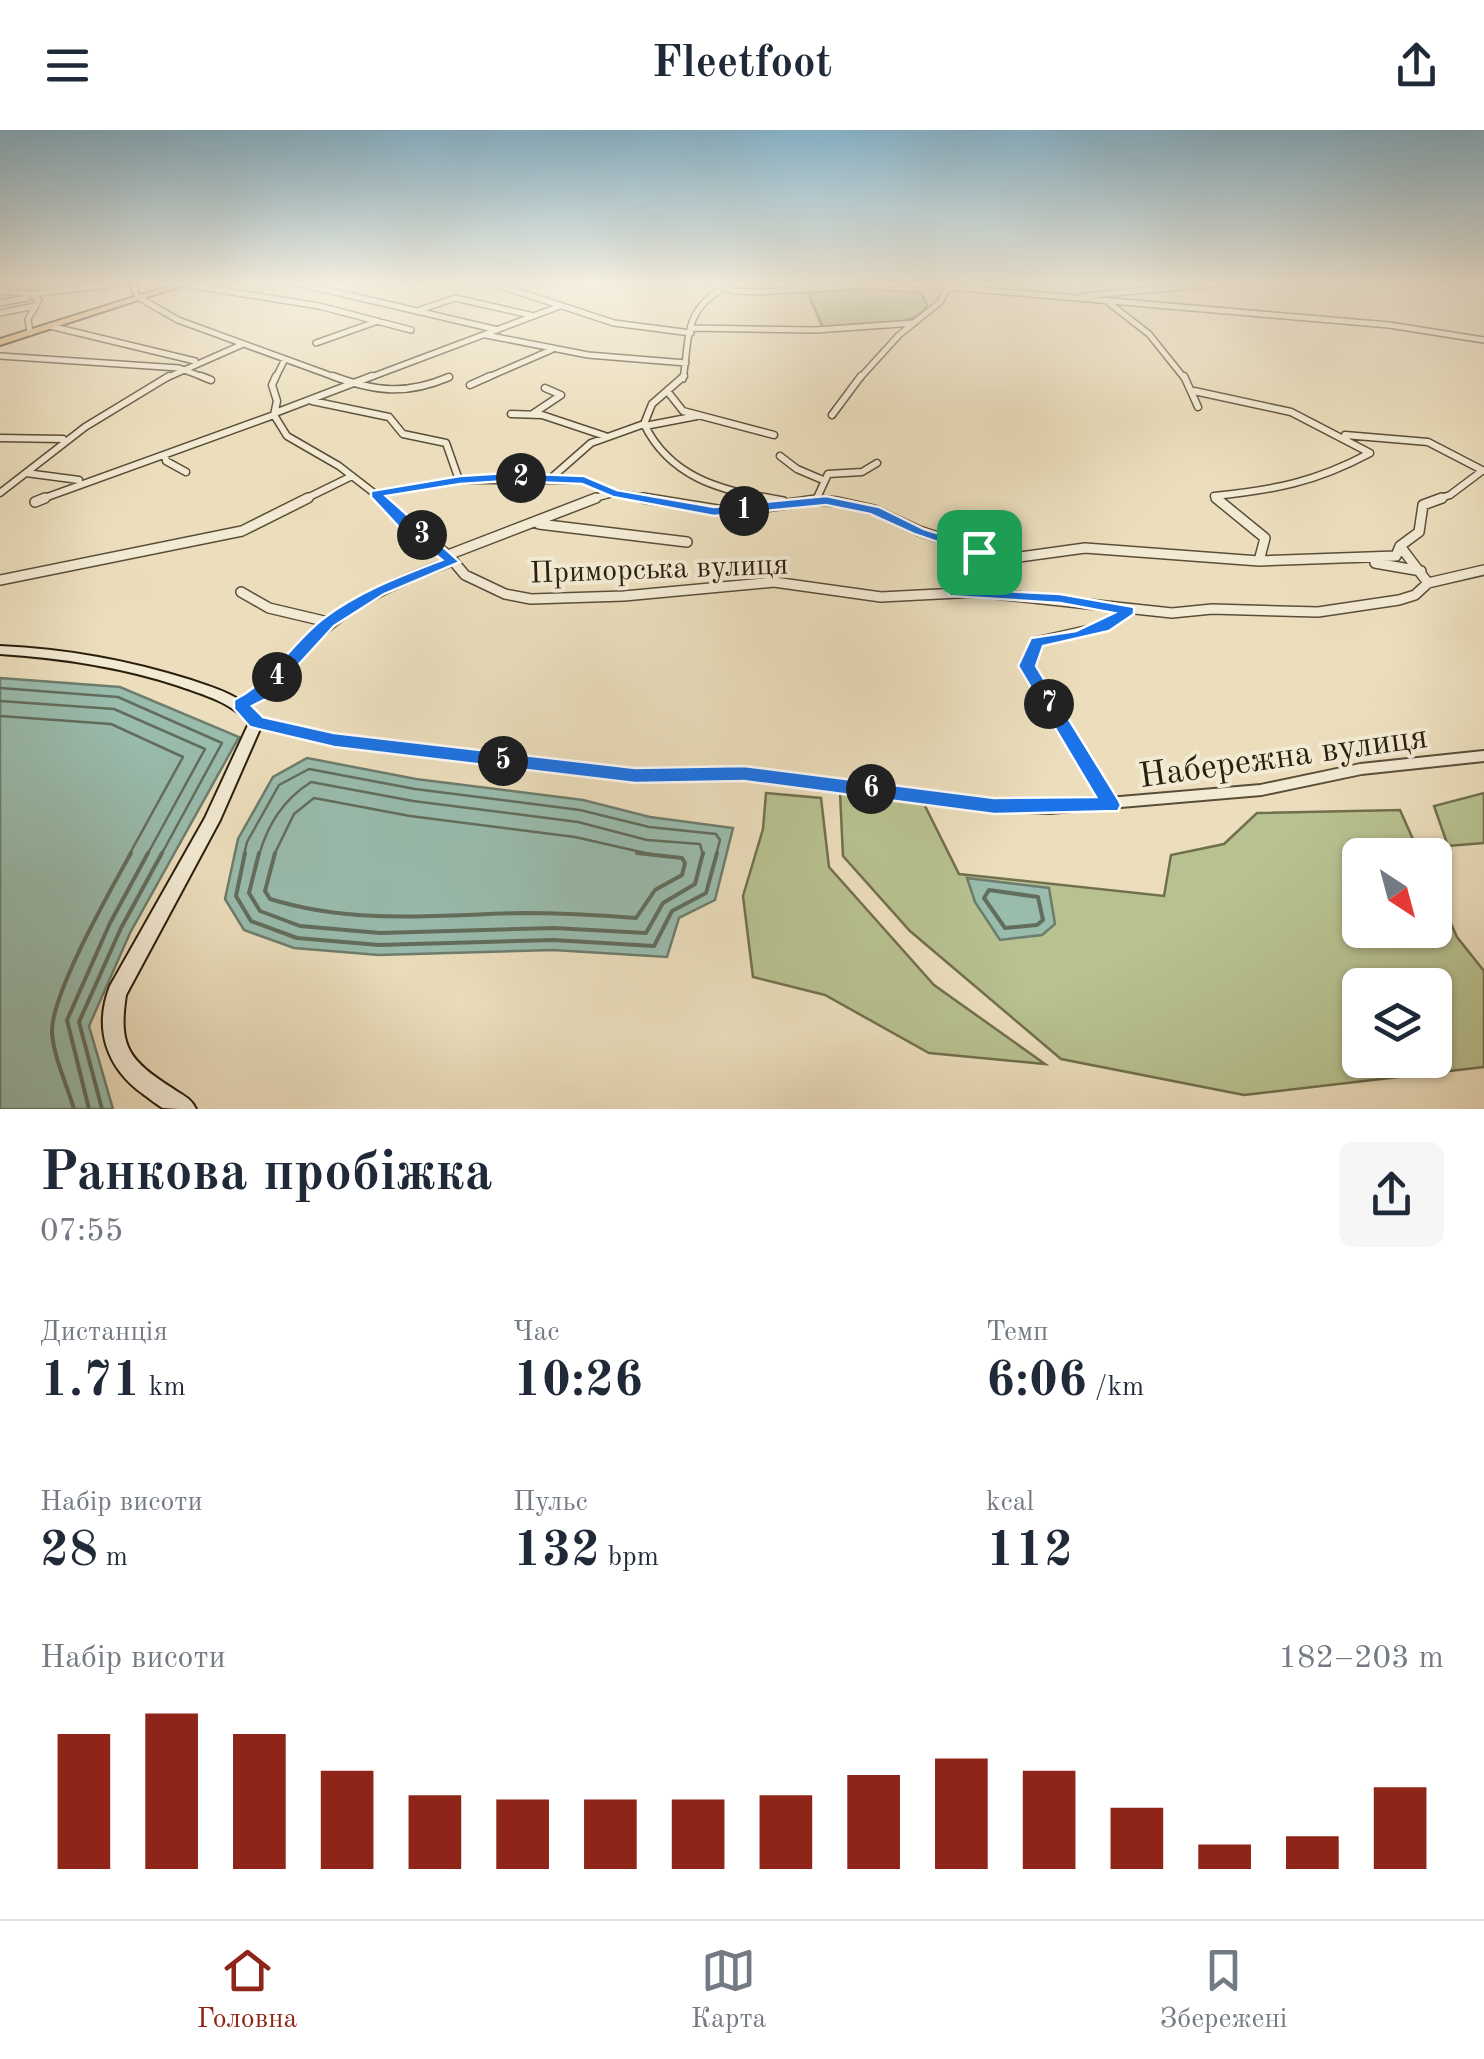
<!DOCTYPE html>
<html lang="uk">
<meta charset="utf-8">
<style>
body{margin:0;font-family:"Old Standard TT",serif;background:#f6f6f7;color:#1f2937;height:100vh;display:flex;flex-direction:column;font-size:38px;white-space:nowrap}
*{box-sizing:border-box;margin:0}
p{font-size:32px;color:#747a83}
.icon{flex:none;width:55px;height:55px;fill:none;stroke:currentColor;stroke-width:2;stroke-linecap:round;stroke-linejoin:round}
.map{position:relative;height:979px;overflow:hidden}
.panel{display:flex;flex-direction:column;background:#fff;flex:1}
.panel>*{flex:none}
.needle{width:65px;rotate:144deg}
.tools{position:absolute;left:1342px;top:708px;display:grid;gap:20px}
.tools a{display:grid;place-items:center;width:110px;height:110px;border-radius:15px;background:#fff;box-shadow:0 2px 8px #0004;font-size:50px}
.pin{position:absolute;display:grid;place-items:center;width:85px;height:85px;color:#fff;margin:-42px;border-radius:20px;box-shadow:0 5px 15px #0006}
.km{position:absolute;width:50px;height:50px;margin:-25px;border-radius:50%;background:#222;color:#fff;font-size:28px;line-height:50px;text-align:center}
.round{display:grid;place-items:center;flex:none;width:105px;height:105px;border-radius:15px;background:#f6f6f7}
.overview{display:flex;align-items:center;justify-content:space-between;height:170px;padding:0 40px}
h1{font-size:55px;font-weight:800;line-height:75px}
.stats{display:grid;grid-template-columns:repeat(3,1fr);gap:15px;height:170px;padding:10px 40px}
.stats div{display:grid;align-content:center}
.stats b{font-size:50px;font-weight:800}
.stats small{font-size:28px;font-weight:400}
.stats p{font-size:28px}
.chart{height:280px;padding:20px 40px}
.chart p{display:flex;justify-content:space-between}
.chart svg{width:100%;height:180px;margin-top:10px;stroke:#8f2418;stroke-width:6}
header{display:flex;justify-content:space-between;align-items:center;height:130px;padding:0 40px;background:#fff;font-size:45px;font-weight:800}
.tab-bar{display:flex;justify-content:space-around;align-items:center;height:140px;border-top:2px solid #e0e1e3;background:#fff;font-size:28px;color:#747a83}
.tab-bar a{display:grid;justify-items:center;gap:5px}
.tab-bar .current{color:#8f2418}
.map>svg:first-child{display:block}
</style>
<header><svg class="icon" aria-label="menu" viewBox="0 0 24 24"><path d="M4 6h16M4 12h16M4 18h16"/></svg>Fleetfoot<svg class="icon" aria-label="share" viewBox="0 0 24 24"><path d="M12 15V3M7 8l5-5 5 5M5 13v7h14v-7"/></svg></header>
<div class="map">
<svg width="1484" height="979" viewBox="0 0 1484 979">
<rect width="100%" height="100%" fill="#ecdebd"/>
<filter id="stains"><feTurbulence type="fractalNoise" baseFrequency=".002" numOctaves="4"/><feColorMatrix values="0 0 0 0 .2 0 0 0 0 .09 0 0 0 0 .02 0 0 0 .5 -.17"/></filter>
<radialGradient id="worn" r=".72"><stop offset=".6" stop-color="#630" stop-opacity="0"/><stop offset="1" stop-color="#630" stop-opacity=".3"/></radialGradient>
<path fill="#b8c190" stroke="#71704e" stroke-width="2.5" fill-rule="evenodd" d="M848,159L921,162L927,175C916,201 850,196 823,198L808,163Z
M766,663L821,668L829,737L934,855L1045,934L929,923L825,865L753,847L743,766L763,699Z
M840,663L924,674L959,744L1164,766L1171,725L1224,714L1257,683L1400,680L1420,725H1360V800H1435V758L1457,807L1484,841V937L1244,965L1061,929L910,801L843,726ZM1360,855H1435V930H1360Z
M1484,663V713L1448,716L1434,676Z"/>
<path fill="#99bcad" stroke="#6d7d6d" stroke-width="2.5" d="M0,548L120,557L239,607L130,803L89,896L113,979H0Z
M307,628L416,649L583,670L650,687L733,698L715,770L679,788L667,827L553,820L379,825L294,818L244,800L225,769L238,709L273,647Z
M967,748L1049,758L1055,794L1042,805L1000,810L975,772Z"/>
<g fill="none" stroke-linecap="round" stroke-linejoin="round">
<path stroke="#626d5d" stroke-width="2.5" d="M0,558L118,567L222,613L161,725
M0,571L114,579L205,619L147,725
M0,586L111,594L183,627L129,725
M244,725L247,712L279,655L309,639L415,659L580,680L649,697L716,704L720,710L716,725
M259,725C268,694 283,670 311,652L413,671L578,692L647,710L700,714L703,725
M274,725L294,684L314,668L410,686L575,707L654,725"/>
<path stroke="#626d5d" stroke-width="4" d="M245,723L236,766L251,791L297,808L379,815L553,810L654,816L672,781L706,763L717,723
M259,723L249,763L260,781L300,796L380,803L554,798L646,803L663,773L695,754L703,723
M275,723L265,761L270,769C354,795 435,785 521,783C560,783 598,785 636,788L655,760L682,745L685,733L682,728L637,723
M989,760L1038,767L1043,790L1037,795L1005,798L984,768Z
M74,979C67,955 54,928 52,903C50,866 111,759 131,723
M89,979L67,890L110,793L148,723
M102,979L79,892L121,798L162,723"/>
<defs>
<path id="street-far3" d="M297,153L498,200
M492,153L614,193L691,203
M709,153L736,161L759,162L909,153
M903,153L1389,195L1484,210
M1079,153H1103
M182,154L319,176L411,200
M0,161L31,164L125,153
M1083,166L1223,153
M138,167L178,190L340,249
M0,173L27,168
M1109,173L1149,204L1185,249
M420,180L455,168L530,185
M0,183L35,176
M50,196L195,231
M692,198L816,200L914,193
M30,203L28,189L39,170L31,164
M486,205L588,225L686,233
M316,213L378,191
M0,226L179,238L208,249
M164,249L241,215
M275,249L285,229
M366,249L560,176
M445,249L449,247
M484,249L551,220
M683,249C690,206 683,182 723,158
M859,249L899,205L940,172L949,156"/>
<path id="street-far2" d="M201,246L211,250
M276,246L272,255L277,271L274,285L287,306L339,336L383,370
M333,246C376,262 407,265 449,247
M1184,246L1198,277
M470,255L490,246
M1194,261L1291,282L1370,323C1316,352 1274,360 1214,366L1219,370
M668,262L683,281L774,305
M312,271L389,287L403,304L446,313L459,350H584L613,363
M275,283L372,246
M534,283L561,265L545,258
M511,284L542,285L605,306
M832,285L861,246
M644,294C670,347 719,360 774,370
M645,296L697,286
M1345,305L1428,312L1484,341
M0,308L63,309
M165,325L166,331L186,342
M780,326L797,339L823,350
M26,343L79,350
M550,349L591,313L644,294L652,274L684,246
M0,363L85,297L169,246
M376,364L459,350
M39,370L274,285
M303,370L352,346
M587,370L613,363L659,370
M813,370H821
M816,370L828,344L862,342L877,333
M1435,370L1450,365L1482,341"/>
<path id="street-far1" d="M381,368L403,393L448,425L465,445L505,464L531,469L624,466L774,452L881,467L977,462L1172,483L1212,479L1318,482L1399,470L1415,465L1428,453L1400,416
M643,368L730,382L816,370L838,372L874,380L919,401L1005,429L1085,418L1259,431L1396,426L1400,416L1419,402L1423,375L1442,368
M761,368L783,372
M1216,368L1265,408L1259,431
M35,372L45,368
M539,394L687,412
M448,425L596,368
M1375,433L1421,441
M0,450L242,401L308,368
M1428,453L1484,440
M241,462L269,478L328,492
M956,463L979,421
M297,526C345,473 387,456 452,431
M1031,526L1036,512L1103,497L1127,481"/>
<path id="street" d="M1032,524L1027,536L1111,675
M240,575L265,558L299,524
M256,592L334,610L635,646L744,644L995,676L1050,678L1261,660L1361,639L1484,626"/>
<path id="secondary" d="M129,153H135L140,168H136Z
M0,516C66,519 128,530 191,550C218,559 246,567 263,592L220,690L126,865C118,917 129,930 172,958C182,965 191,968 196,979C186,979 172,979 163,978C157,975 149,968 143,964C107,938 93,899 110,856L205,688L249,593C231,572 204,565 179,556C121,537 62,528 0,524Z"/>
<path id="highway" d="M179,153H190L0,215V209Z"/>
</defs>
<use href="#street-far3" stroke="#5a4e39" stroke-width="8"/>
<use href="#street-far2" stroke="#5a4e39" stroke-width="9"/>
<use href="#street-far1" stroke="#5a4e39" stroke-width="12"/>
<use href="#street" stroke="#5a4e39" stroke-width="14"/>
<use href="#secondary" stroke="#2a1e0d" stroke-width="4"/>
<use href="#highway" stroke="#2a1e0d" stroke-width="4"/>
<use href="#street-far3" stroke="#f3ead4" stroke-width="5"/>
<use href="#street-far2" stroke="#f3ead4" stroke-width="6"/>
<use href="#street-far1" stroke="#f3ead4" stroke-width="9"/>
<use href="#street" stroke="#f3ead4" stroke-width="10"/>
<use href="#secondary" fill="#f3ead4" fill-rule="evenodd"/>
<use href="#highway" fill="#e6bf7e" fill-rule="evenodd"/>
</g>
<linearGradient id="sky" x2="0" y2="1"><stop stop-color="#88b7d0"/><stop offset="0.53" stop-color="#f6f0e1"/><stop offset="1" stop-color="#f6f0e1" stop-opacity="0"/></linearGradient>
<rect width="1484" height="290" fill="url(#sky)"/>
<path fill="#1a73e8" stroke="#fff" stroke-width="2.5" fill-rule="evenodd" d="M507,343L584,346L617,360L714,377L826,366L879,377L924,399L984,418L986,422L966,459L1060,464L1134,477V484L1109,501L1043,516L1036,536L1118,669L1121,675L1118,681L994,684L744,651L635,653L334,617L250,597L234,579V570C272,551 291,513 324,488C360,461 401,446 442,430L398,396L371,367V361L460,346ZM507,351L582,354L613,367L714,386L826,375L870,384L914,404L970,423L948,463L950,466L1060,473L1114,483L1076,501L1031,508L1018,536L1096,667L994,668L744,636L635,638L334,603L263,587L252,576L268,568L334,496L384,464L460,432L386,366L460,354Z"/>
<g text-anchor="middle" stroke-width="8" stroke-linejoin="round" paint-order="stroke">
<g font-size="30" fill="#2a1e0d" stroke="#f3ead4">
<text transform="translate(659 438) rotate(-2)" y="10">Приморська вулиця</text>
</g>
<g font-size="35" fill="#2a1e0d" stroke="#f3ead4">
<text transform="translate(1283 625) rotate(-8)" y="12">Набережна вулиця</text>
</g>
</g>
<rect width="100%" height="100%" filter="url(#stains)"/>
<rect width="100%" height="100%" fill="url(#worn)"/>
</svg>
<div class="tools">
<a><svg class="needle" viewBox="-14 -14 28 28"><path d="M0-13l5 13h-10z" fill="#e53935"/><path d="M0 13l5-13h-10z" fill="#747a83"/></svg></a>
<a><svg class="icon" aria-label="layers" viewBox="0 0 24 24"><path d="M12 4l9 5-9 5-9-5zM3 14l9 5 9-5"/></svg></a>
</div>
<div class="pin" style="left:979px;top:422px;background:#1e9e55"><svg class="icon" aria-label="arrive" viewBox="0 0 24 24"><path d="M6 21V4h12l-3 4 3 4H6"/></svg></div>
<b class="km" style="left:744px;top:381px">1</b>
<b class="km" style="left:521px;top:348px">2</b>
<b class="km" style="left:422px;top:405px">3</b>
<b class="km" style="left:277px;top:547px">4</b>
<b class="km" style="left:503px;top:631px">5</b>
<b class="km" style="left:871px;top:659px">6</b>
<b class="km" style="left:1049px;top:574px">7</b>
</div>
<section class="panel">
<div class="overview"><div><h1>Ранкова пробіжка</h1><p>07:55</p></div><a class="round"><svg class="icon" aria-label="share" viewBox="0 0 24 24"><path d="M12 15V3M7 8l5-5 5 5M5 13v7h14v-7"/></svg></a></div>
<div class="stats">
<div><p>Дистанція</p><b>1.71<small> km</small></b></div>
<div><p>Час</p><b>10:26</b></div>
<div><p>Темп</p><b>6:06<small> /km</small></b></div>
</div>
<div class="stats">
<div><p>Набір висоти</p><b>28<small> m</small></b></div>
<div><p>Пульс</p><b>132<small> bpm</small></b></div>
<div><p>kcal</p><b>112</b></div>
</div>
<div class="chart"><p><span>Набір висоти</span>182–203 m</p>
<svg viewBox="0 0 160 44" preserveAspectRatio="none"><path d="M5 44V11M15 44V6M25 44V11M35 44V20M45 44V26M55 44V27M65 44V27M75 44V27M85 44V26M95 44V21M105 44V17M115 44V20M125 44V29M135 44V38M145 44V36M155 44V24"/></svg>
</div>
</section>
<nav class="tab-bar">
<a class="current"><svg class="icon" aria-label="home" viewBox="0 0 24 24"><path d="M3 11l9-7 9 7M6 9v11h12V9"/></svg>Головна</a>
<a><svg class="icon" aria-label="map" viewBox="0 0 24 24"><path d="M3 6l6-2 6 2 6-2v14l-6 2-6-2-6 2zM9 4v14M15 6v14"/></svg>Карта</a>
<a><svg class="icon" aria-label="saved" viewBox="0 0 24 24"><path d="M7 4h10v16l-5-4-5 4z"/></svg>Збережені</a>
</nav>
